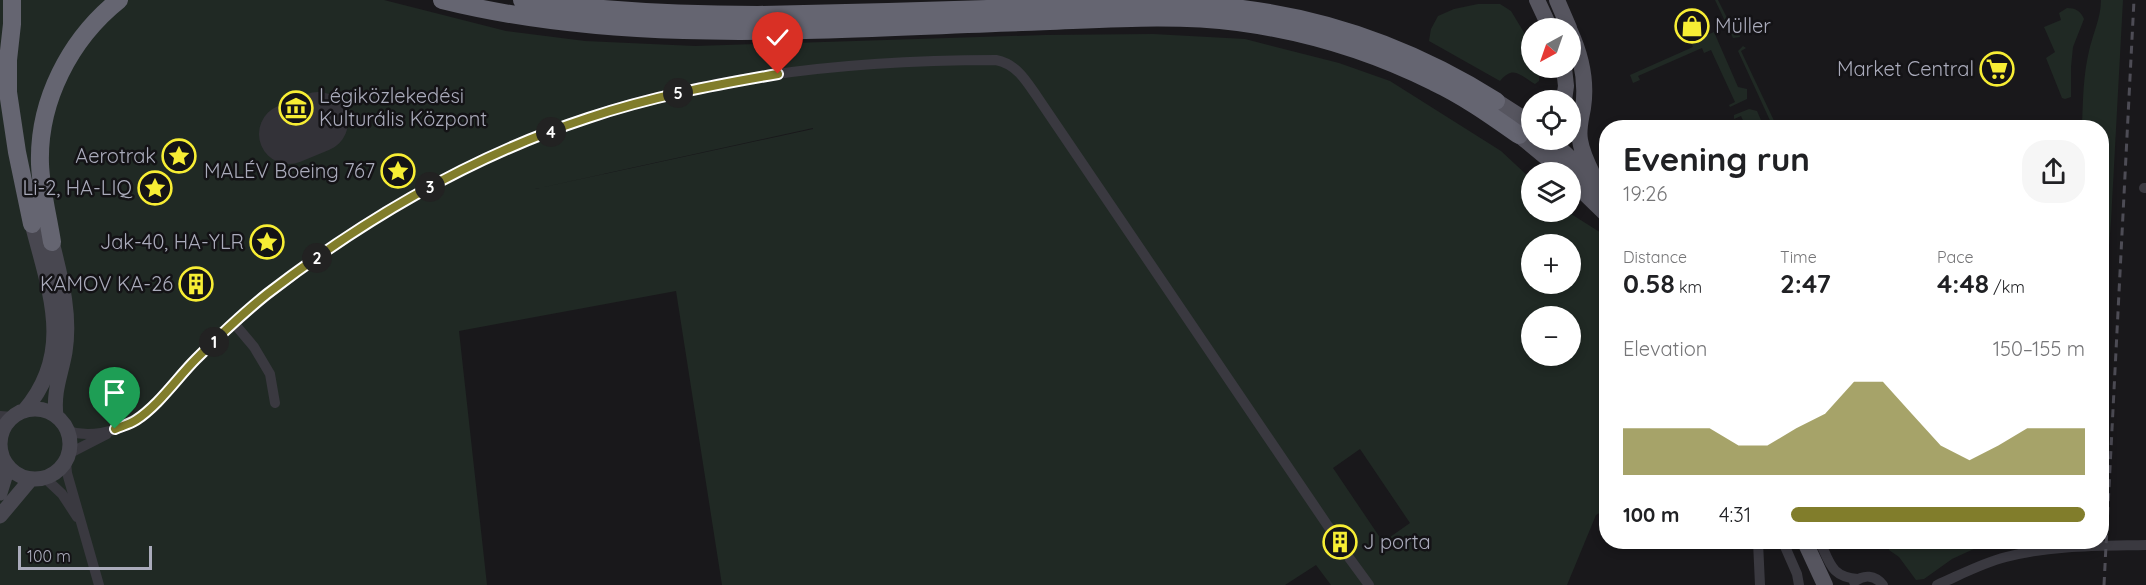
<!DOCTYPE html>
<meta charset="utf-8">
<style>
body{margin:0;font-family:Quicksand,sans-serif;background:#f6f6f6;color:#202124;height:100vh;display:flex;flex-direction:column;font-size:22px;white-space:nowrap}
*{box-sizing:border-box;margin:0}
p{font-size:20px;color:#757577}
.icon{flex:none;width:33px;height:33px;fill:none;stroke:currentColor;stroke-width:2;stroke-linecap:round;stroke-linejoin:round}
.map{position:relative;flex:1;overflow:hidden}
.side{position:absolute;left:1599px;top:120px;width:510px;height:429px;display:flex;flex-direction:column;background:#fff;border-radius:24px;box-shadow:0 3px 9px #0003}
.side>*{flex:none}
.needle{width:39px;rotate:220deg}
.tools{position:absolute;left:1521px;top:18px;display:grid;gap:12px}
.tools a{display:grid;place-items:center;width:60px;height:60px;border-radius:50%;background:#fff;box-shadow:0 3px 9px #0003;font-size:30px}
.scale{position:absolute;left:18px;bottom:15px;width:134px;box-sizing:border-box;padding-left:6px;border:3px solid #aaabbb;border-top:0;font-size:16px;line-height:21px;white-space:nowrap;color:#aaabbb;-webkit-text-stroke:4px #141316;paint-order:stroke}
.pin{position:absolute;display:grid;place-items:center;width:51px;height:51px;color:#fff;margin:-62px -26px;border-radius:50% 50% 50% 0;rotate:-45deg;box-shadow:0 0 6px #0007}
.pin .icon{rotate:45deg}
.km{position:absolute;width:30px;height:30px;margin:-15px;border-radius:50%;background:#222;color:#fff;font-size:16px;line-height:30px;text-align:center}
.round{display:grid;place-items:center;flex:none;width:63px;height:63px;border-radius:24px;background:#f6f6f6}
.summary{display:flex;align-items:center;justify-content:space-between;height:102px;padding:0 24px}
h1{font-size:33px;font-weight:700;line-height:45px}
.figures{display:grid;grid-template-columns:repeat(3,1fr);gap:9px;height:102px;padding:6px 24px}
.figures div{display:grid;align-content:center}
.figures b{font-size:26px;font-weight:700}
.figures small{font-size:16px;font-weight:400}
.figures p{font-size:16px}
.chart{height:168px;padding:12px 24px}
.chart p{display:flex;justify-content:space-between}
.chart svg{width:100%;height:108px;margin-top:6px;fill:#817d2b;opacity:.7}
ul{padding:0 24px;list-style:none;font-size:20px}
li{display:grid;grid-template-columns:96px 72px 1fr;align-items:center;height:45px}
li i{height:15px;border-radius:8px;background:#817d2b}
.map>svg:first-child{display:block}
</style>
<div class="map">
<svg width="2146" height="585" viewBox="0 0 2146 585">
<rect width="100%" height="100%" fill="#19181b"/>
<path fill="#202924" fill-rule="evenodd" d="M0,0H384L506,31L585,41L695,46L1045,35L1153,34L1245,39L1339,63L1390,81L1501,151L1531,179L1532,212H1568L1606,236V509L1596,515L1567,585H1331L1316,565L1285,585H722L676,291L459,331L487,585H0ZM813,128V129L535,189ZM1532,244H1570V284H1532ZM1532,316H1570V356H1532ZM1360,449L1410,523L1383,542L1333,468Z
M1715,0H1718L1735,34L1739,32L1740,37L1733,38Z
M2101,0H2123L2111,221L2102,333V128L2082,127C2083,102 2083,76 2089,51C2093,33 2101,18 2101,0Z
M1478,4H1500L1511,11L1531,44L1532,68H1539V81L1535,84C1519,75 1514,65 1500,81L1429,41L1431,29L1438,16L1454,9Z
M2067,8C2075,8 2081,11 2084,19L2073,47L2071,67V97L2065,99L2062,98L2046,58L2055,52L2044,27L2061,20L2059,13Z
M1714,32L1738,87L1747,89V99L1730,107L1729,105L1735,102L1711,50L1704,53L1702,48L1638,76L1640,80L1633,83L1630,75L1693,47L1691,42Z
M1743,46L1746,48L1741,51L1777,127H1773L1738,51Z
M1749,109L1757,111L1764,127H1746L1741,116L1734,119V115Z
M1888,542H1989L1952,559L1924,579L1916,580L1899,557L1889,550Z"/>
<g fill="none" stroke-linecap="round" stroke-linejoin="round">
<path stroke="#333238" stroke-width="60" d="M289,134L318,122"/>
<path stroke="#36353b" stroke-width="10" stroke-dasharray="10 5" stroke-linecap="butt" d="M1328,526L1350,559"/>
<path stroke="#3a3940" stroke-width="10" d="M2144,188H2146
M233,322L254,347L270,374L275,403
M0,416L13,417
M68,431C89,438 114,432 133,422C153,411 182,373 199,356C235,320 274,289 315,259C397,199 490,151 586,118C714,74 860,60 996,60C1016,64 1025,79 1036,95L1328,526
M70,453L107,434
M66,462L67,473L99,585
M45,478L62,494L77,517
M1758,542L1760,585
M1783,542L1797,574L1799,585
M1820,542C1830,563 1831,577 1858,579
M1350,559L1369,585
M1854,582C1864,574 1875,575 1883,585
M1937,585C1960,575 1982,563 2006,557C2052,545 2099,546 2146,545"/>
<path stroke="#484750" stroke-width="15" d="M52,242C61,278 71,314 65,352C61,375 53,391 56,416
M0 444a35 35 0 1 1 70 0a35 35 0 1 1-70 0Z
M24,411C75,352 49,291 32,224
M0,493L8,467
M0,516L31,479"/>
<path stroke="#56555f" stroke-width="16" d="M1537,0L1550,28
M1557,0L1569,28
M1570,31C1581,55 1587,82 1583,108C1581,119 1578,129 1580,140C1582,154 1589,167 1595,179
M1564,100L1566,86L1564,68
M1496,101L1532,124
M1519,135L1564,172
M1551,140L1606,192
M1570,179L1606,214
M1805,542L1825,585"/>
<path stroke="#656571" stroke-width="18" d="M12,0V24L8,60V92L17,152L32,224
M442,0C632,47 829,28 1022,22C1093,20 1169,13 1238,22C1305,31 1374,52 1434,82C1464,96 1492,116 1519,135
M522,0C600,11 679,15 758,15C846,13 933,11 1021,8C1094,6 1169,0 1242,9C1333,20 1418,52 1496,101
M52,242C48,216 41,190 40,164C38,101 70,39 119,0"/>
<path stroke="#4d4c55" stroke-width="3" stroke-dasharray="8 6" stroke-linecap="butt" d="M2104,585L2134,0"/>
</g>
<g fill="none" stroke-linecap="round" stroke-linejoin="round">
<defs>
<path id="route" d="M115,429C122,426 130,424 136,420C159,405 177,378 196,359C219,336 242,314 267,294C363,220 472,156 588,118C650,97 714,85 778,74"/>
</defs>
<use href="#route" stroke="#fff" stroke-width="12"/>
<use href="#route" stroke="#817d2b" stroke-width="8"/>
</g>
<defs>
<symbol id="shop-ring" viewBox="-11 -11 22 22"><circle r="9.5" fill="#141316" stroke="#f7ed34" stroke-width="1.5"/><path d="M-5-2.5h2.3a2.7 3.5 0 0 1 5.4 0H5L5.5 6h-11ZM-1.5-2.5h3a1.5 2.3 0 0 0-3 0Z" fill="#f7ed34"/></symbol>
<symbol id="supermarket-ring" viewBox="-11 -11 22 22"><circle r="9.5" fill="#141316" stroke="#f7ed34" stroke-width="1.5"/><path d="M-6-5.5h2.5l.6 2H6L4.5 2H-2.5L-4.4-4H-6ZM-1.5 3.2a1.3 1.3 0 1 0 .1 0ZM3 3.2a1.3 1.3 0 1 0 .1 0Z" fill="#f7ed34"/></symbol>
<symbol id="museum-ring" viewBox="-11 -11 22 22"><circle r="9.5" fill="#141316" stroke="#f7ed34" stroke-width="1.5"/><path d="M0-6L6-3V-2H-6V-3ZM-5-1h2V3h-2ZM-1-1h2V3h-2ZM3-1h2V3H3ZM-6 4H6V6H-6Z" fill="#f7ed34"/></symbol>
<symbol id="sight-ring" viewBox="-11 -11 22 22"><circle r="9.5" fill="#141316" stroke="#f7ed34" stroke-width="1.5"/><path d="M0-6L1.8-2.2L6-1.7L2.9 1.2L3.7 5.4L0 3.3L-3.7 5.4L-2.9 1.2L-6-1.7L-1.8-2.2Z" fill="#f7ed34"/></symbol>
<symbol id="building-ring" viewBox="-11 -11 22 22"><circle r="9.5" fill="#141316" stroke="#f7ed34" stroke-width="1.5"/><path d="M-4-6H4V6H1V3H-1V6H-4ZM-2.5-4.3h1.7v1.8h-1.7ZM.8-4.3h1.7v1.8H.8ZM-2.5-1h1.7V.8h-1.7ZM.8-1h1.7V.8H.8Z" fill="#f7ed34"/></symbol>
</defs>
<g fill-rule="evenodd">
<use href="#shop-ring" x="1673" y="7" width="38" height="38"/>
<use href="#supermarket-ring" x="1978" y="50" width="38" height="38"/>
<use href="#museum-ring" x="277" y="89" width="38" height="38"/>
<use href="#sight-ring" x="160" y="137" width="38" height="38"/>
<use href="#sight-ring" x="379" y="152" width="38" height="38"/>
<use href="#sight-ring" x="136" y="169" width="38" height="38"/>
<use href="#sight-ring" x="248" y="223" width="38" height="38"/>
<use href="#building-ring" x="177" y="265" width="38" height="38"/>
<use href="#building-ring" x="1321" y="523" width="38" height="38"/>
</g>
<g text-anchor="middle" stroke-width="5" stroke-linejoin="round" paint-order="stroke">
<g font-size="20" fill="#aaabbb" stroke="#141316" text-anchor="end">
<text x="1715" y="33" text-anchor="start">Müller</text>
<text x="1974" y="76">Market Central</text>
<text x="319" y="103" text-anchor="start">Légiközlekedési<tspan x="319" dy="23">Kulturális Központ</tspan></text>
<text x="156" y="163">Aerotrak</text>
<text x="375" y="178">MALÉV Boeing 767</text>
<text x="132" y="195">Li-2, HA-LIQ</text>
<text x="244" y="249">Jak-40, HA-YLR</text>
<text x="173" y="291">KAMOV KA-26</text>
<text x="1363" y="549" text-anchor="start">J porta</text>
</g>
</g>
</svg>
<div class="tools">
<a><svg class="needle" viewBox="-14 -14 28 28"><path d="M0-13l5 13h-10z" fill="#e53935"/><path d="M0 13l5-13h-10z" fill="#757577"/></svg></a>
<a><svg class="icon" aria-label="locate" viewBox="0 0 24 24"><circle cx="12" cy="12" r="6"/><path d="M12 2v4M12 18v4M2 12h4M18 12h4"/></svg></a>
<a><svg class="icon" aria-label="layers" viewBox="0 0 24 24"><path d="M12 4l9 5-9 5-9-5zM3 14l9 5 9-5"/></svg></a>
<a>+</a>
<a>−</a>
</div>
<div class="scale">100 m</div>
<div class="pin" style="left:115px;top:429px;background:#1e9e55"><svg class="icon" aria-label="arrive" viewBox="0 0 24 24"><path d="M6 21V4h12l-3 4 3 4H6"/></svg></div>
<div class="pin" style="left:778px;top:74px;background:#d93025"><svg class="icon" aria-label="check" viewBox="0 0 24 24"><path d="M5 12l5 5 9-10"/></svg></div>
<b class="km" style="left:214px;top:342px">1</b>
<b class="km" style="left:317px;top:258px">2</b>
<b class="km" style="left:430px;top:187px">3</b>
<b class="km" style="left:551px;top:132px">4</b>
<b class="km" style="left:678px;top:93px">5</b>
<section class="side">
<div class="summary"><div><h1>Evening run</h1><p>19:26</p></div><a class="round"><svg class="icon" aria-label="share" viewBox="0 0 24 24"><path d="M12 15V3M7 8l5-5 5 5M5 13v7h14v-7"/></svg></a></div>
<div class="figures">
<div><p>Distance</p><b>0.58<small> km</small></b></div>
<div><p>Time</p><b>2:47</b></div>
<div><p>Pace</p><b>4:48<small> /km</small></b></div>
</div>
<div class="chart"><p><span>Elevation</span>150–155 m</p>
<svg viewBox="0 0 160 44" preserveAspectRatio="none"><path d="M0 44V25L10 25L20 25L30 25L40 32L50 32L60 25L70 19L80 6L90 6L100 19L110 32L120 38L130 32L140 25L150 25L160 25V44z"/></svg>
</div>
<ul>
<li><b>100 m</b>4:31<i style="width:100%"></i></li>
</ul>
</section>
</div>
